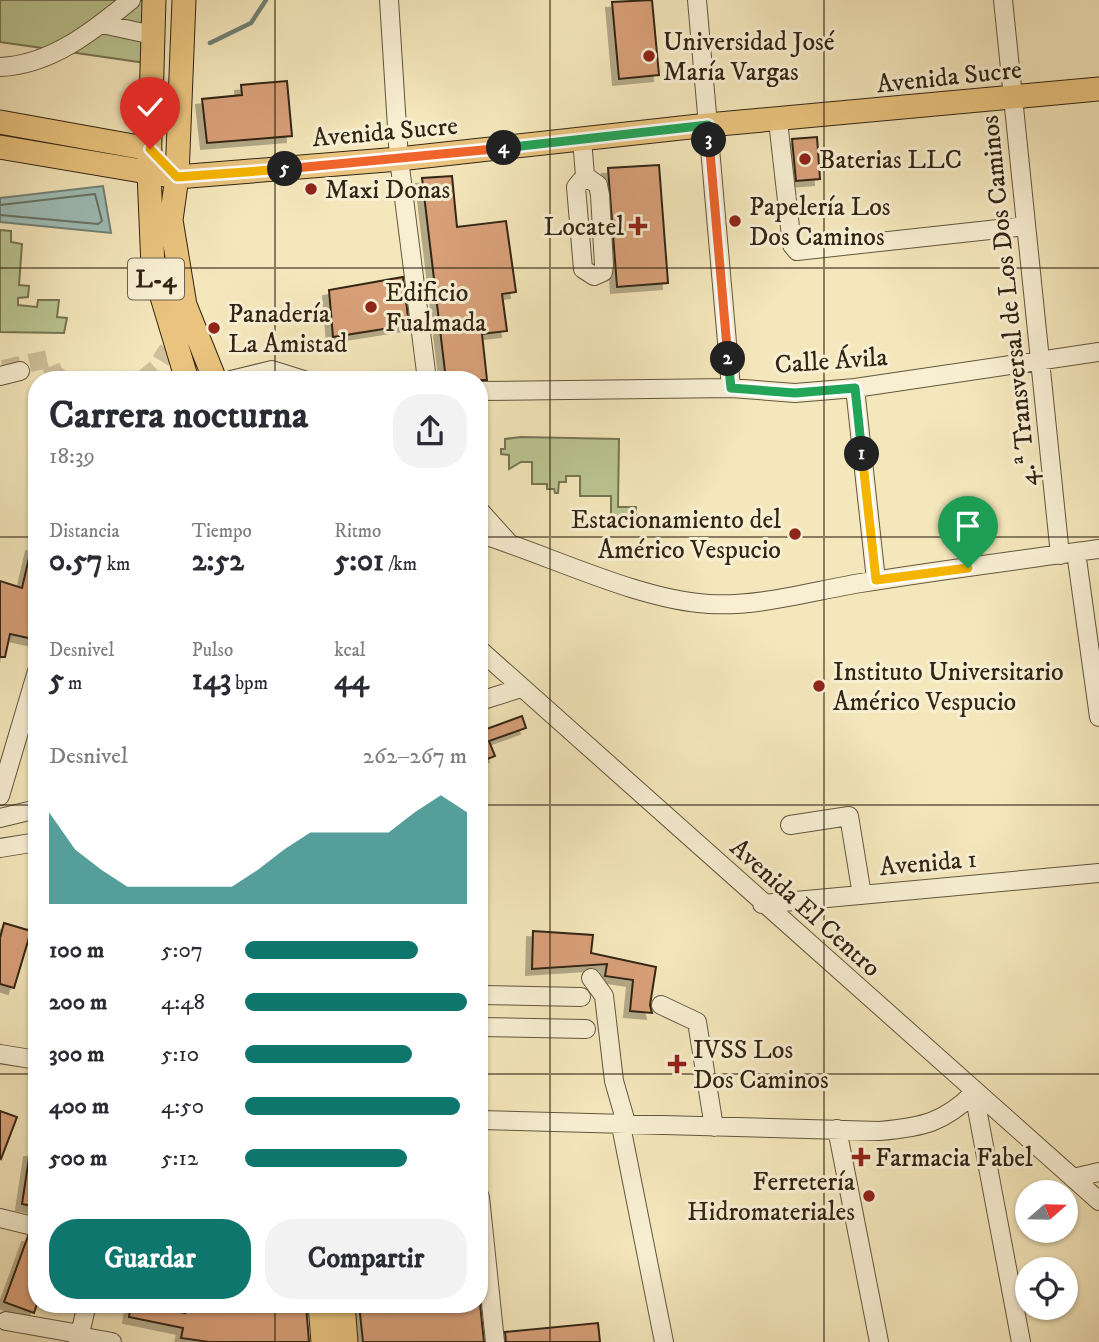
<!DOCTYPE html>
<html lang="es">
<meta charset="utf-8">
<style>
body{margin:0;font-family:"IM FELL DW Pica",serif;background:#f2f2f3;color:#2b2b33;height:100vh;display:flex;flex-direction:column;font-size:26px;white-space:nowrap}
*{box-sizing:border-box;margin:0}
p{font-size:23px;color:#7c7c81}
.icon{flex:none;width:38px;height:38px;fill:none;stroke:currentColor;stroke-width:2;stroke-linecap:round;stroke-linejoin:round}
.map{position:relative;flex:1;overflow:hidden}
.drawer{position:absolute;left:28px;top:371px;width:460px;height:942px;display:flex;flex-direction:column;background:#fff;border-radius:28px;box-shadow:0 2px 5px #0004}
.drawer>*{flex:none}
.needle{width:46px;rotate:70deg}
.buttons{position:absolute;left:1015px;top:1180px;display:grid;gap:14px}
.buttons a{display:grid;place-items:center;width:63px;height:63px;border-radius:50%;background:#fff;box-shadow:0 2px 5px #0004;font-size:35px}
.pin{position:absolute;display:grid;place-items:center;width:60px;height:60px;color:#fff;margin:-72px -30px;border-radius:50% 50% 50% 0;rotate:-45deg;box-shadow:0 0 7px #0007}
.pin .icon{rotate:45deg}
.km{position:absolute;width:35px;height:35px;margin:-18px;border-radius:50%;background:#222;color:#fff;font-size:19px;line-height:35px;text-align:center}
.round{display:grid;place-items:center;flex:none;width:74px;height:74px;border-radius:28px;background:#f2f2f3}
.head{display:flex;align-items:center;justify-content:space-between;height:119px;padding:0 21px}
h1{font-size:38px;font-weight:700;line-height:52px}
.metrics{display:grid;grid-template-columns:repeat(3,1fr);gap:10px;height:119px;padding:7px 21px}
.metrics div{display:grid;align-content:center}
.metrics b{font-size:30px;font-weight:700}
.metrics small{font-size:19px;font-weight:400}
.metrics p{font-size:19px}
.chart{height:196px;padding:14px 21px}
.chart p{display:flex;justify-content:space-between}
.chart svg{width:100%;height:126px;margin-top:7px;fill:#0f766e;opacity:.7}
.button{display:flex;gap:14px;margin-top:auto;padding:14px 21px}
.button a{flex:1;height:80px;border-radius:28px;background:#0f766e;color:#fff;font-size:28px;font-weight:700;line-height:80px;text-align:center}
.button a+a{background:#f2f2f3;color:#2b2b33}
ul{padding:0 21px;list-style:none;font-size:23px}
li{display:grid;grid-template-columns:112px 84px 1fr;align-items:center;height:52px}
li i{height:18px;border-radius:9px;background:#0f766e}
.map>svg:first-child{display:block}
</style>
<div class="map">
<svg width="1099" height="1342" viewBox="0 0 1099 1342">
<defs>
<filter id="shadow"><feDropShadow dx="-6" dy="6" stdDeviation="0" flood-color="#0004"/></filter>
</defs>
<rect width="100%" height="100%" fill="#f4e7bb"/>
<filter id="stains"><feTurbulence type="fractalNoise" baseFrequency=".00286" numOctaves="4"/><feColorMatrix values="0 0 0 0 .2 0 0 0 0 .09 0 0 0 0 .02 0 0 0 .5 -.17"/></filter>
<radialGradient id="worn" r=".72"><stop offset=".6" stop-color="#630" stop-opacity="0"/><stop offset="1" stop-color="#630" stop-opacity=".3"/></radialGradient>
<path fill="#bac591" stroke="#767553" stroke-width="2" d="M0,0H147L146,63L0,42Z
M0,230L11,231V242L22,244L19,285L29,286L28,297L18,298V305L37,307L38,300H59L57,317L67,318L64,333L0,332Z
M521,437L619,439L618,507H636V524H627L626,518H611V496H580V476H566V482H559L558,493H555L554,489H547V484H532V462H521L509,469V455L501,454V449H505V439Z"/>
<path fill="#9ebeb8" stroke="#728177" stroke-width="2" d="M103,186L111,233L0,222V198Z"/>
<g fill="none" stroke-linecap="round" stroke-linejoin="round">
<path stroke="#687266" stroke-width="2" d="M0,205L95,194L102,221L98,224L0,215"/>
<path stroke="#728177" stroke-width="4.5" d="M210,43L251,23L266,0"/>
</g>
<path fill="#d8a079" stroke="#312515" stroke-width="2" filter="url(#shadow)" d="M652,0L659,75L619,79L612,2Z
M287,81L292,136L207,143L202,99L242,95L241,85Z
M817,137L820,179L796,181L792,139Z
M659,165L668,283L617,287L608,168Z
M452,176L457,227L506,221L516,292L502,294L507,331L482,334L487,380H446L422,178Z
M403,277L409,325L333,337L329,290Z
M32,545L37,546V623L33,639L10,634L5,657H0V581L22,588Z
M522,716L526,728L489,741L495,756L480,762V719L484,730Z
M4,923L31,931L14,988L0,984V938Z
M533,931L593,935L591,953L656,967L650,1005L652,1013L630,1011L633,980L605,976L607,964L532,969Z
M0,1111L17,1117L1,1159L0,1158Z
M30,1151H37V1207L22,1204Z
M28,1236L37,1238V1304L34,1313L4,1302Z
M131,1304H160L159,1308L185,1313L186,1304L306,1305L309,1342H209L181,1338L183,1328L129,1317Z
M359,1304H480L484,1342H363Z
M598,1323L600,1342H506L505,1332Z"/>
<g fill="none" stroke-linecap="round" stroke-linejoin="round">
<path stroke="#cdc09a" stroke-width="18" stroke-dasharray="18 9" stroke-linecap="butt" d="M3,369L48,359L54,373L63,380
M142,380L156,368L168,349"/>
<defs>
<path id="minor" d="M389,0L399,159L427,380
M697,0L731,388
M1003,0L1060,555
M102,24L153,35
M0,67C51,65 93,31 131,0
M778,121L792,245L797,251L1026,226
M582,139L585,176L576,187L583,269L594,276L603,272L604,265L600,195L598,185L585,176
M0,376L20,371
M231,380L272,370L304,380
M855,388L876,580
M480,391L731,388L795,393L855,388L1099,352
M480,511L509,543
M480,534C549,555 638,600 709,604C759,607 812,591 861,583C940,570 1020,560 1099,549
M1076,552L1099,717
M480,650L1099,1201
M480,701L521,688
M0,796L37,671
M0,818L37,809
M790,825L849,816L862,895
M0,848L37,842
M762,904L1099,873
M591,978L604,996L614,1081L627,1126
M480,995L581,997
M661,1005L697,1022L714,1127
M480,1027L586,1029
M0,1054L37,1060
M974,1093L1021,1342
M480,1120L880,1131C923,1127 943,1123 974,1093
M621,1126L664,1342
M837,1129L879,1342
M1073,1178L1099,1172
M480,1197L495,1342
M0,1218L37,1227
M6,1321L80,1334
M79,1336L112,1342
M78,1342L87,1304"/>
<path id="major" d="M154,0L149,173L153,267L187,380
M184,0L177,177L171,220L185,305L215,380
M0,122L150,149
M0,147L177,177L399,159L708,125L1099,89
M320,1304L323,1342
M343,1304L346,1342"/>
</defs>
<use href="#minor" stroke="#62563e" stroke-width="20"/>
<use href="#major" stroke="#312515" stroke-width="25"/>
<use href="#minor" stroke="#f8efd3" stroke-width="18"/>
<use href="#major" stroke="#eac47e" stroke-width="23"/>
</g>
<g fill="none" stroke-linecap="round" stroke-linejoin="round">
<defs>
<path id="split-1" d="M862,454L876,580L968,568"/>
<path id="split-2" d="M728,359L731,388L795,393L855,388L862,454"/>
<path id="split-3" d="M709,140L728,359"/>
<path id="split-4" d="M504,148L708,125L709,140"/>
<path id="split-5" d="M285,169L504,148"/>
<path id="split-6" d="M150,149L177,177L285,169"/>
</defs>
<use href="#split-1" stroke="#fff" stroke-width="14"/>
<use href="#split-2" stroke="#fff" stroke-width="14"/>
<use href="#split-3" stroke="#fff" stroke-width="14"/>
<use href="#split-4" stroke="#fff" stroke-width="14"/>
<use href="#split-5" stroke="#fff" stroke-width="14"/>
<use href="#split-6" stroke="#fff" stroke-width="14"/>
<use href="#split-1" stroke="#f5b400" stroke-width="9"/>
<use href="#split-2" stroke="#22a559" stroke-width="9"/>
<use href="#split-3" stroke="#f0652b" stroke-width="9"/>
<use href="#split-4" stroke="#22a559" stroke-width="9"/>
<use href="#split-5" stroke="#f0652b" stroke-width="9"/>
<use href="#split-6" stroke="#f5b400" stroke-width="9"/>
</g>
<path fill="none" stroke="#312515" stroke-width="2" stroke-opacity="0.55" d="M275,0V380M550,0V1342M824,0V1342M0,268H1099M0,537H37M480,537H1099M0,805H37M480,805H1099M0,1074H37M480,1074H1099M275,1304V1342"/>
<g fill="#8f2418" stroke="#f8efd3" stroke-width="2.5">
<circle cx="649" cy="56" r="7"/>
<circle cx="805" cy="159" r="7"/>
<circle cx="311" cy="189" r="7"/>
<circle cx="735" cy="221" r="7"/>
<path d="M634.5 215.5h7v7h7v7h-7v7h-7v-7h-7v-7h7z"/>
<circle cx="371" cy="307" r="7"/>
<circle cx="214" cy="328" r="7"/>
<circle cx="795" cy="534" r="7"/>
<circle cx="819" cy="686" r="7"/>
<path d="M673.5 1053.5h7v7h7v7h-7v7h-7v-7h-7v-7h7z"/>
<path d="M857.5 1146.5h7v7h7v7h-7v7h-7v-7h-7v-7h7z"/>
<circle cx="869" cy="1196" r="7"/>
</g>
<g text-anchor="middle" stroke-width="6" stroke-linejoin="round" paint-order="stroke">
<rect fill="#f8efd3" stroke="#6d624e" stroke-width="2" x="128" y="258.5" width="56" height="41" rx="5"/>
<g font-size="24" font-weight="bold" fill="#312515">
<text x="156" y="287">L-4</text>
</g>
<g font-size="26" fill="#312515" stroke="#f8efd3" text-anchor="start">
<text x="663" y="50">Universidad José<tspan x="663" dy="30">María Vargas</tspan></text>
<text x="819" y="168">Baterias LLC</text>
<text x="325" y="198">Maxi Donas</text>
<text x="749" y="215">Papelería Los<tspan x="749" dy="30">Dos Caminos</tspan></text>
<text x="624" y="235" text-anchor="end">Locatel</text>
<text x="385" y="301">Edificio<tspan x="385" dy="30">Fualmada</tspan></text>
<text x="228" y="322">Panadería<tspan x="228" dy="30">La Amistad</tspan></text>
<text x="781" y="528" text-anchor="end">Estacionamiento del<tspan x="781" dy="30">Américo Vespucio</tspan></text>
<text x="833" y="680">Instituto Universitario<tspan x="833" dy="30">Américo Vespucio</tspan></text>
<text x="693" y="1058">IVSS Los<tspan x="693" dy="30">Dos Caminos</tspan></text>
<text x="875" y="1166">Farmacia Fabel</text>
<text x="855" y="1190" text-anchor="end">Ferretería<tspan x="855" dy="30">Hidromateriales</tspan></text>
</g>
<g font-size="26" fill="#312515" stroke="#f8efd3">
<text transform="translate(949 76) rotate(-6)" y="9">Avenida Sucre</text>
<text transform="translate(385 131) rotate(-5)" y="9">Avenida Sucre</text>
<text transform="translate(1008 301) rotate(-96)" y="9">4.ª Transversal de Los Dos Caminos</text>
<text transform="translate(831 360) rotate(-4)" y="9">Calle Ávila</text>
<text transform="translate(928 862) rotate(-5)" y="9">Avenida 1</text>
<text transform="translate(806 907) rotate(42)" y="9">Avenida El Centro</text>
</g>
</g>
<rect width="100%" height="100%" filter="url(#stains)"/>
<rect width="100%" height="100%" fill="url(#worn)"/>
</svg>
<div class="buttons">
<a><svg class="needle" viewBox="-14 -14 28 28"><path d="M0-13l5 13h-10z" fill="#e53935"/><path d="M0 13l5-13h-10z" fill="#7c7c81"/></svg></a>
<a><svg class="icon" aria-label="locate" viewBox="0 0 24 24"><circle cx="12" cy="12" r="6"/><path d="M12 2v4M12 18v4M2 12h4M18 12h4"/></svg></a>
</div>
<div class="pin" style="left:968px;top:568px;background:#1e9e55"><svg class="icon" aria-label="arrive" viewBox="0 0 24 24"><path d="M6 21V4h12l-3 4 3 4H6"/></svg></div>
<div class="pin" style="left:150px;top:149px;background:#d93025"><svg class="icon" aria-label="check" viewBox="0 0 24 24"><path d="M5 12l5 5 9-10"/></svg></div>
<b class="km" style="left:862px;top:454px">1</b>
<b class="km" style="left:728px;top:359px">2</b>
<b class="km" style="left:709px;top:140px">3</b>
<b class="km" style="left:504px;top:148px">4</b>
<b class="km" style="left:285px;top:169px">5</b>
<section class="drawer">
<div class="head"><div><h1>Carrera nocturna</h1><p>18:39</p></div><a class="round"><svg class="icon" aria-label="share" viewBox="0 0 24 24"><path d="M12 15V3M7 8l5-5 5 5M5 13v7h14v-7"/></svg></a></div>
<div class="metrics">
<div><p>Distancia</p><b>0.57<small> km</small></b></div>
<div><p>Tiempo</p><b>2:52</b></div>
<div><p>Ritmo</p><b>5:01<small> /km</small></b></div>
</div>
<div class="metrics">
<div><p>Desnivel</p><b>5<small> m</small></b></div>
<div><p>Pulso</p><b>143<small> bpm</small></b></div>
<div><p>kcal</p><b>44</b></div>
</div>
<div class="chart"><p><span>Desnivel</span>262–267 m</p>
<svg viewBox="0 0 160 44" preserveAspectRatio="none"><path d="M0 44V12L10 25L20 32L30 38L40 38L50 38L60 38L70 38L80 32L90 25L100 19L110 19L120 19L130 19L140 12L150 6L160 12V44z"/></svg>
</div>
<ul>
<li><b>100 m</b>5:07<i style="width:78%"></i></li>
<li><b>200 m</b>4:48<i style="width:100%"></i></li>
<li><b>300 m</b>5:10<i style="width:75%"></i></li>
<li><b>400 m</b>4:50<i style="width:97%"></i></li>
<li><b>500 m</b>5:12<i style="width:73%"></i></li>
</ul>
<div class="button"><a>Guardar</a><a>Compartir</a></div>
</section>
</div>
